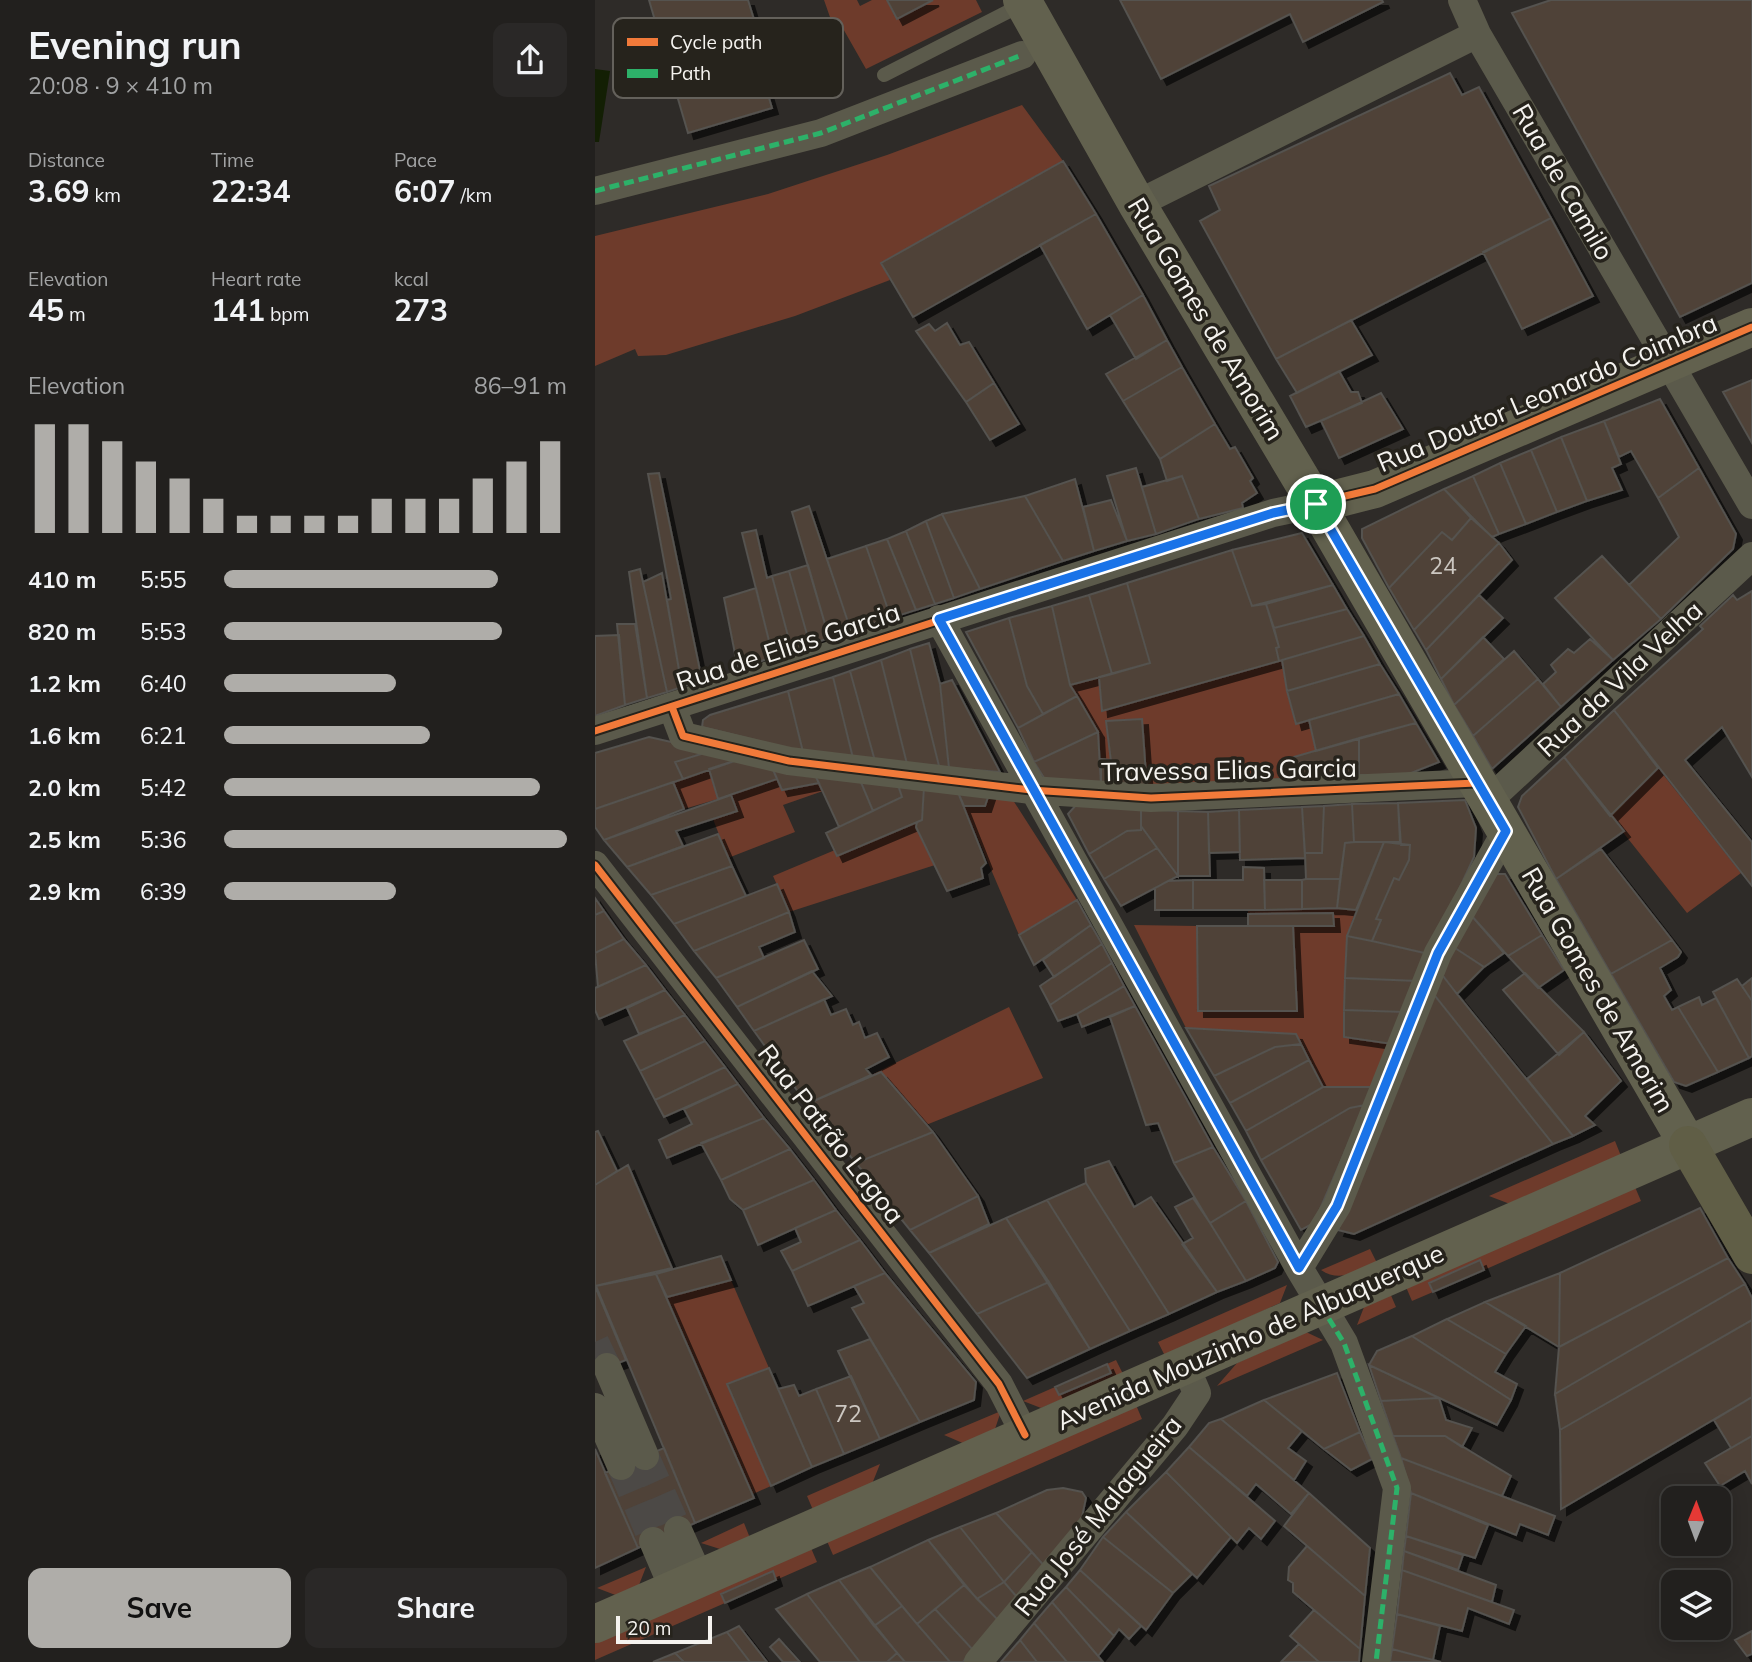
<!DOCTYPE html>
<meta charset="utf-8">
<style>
body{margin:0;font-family:Mulish,sans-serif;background:#2a2827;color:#f1f3f6;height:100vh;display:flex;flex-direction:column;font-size:26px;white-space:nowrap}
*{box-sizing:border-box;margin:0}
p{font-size:23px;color:#a2a3a4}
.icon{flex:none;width:38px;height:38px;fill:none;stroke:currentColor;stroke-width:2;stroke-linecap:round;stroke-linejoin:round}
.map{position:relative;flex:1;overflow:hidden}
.details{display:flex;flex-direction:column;background:#22201e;width:595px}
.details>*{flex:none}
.needle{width:46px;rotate:1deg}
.tools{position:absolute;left:1066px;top:1486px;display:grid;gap:14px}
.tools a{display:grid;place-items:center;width:70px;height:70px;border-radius:14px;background:#22201e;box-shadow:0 4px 18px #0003,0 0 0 2px #3f3e3c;font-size:35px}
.scale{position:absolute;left:21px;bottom:18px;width:96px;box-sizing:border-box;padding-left:7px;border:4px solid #f5f3ef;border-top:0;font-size:19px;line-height:24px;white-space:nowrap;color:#f5f3ef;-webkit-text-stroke:5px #26231c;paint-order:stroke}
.pin{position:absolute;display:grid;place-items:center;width:60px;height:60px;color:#fff;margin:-30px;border:4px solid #fff;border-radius:50%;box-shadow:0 2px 7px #0007}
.round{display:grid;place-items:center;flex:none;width:74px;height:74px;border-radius:14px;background:#2a2827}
.headline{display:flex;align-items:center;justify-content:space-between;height:119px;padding:0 28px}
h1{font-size:38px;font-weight:700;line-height:52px}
.metrics{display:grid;grid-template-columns:repeat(3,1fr);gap:10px;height:119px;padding:7px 28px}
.metrics div{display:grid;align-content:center}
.metrics b{font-size:30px;font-weight:700}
.metrics small{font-size:19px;font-weight:400}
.metrics p{font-size:19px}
.chart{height:196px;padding:14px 28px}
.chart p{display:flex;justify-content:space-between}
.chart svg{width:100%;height:126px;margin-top:7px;stroke:#afada9;stroke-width:6}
.primary-button{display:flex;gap:14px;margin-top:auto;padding:14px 28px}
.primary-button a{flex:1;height:80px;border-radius:14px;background:#afada9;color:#111;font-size:28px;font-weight:700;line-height:80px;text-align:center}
.primary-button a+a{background:#2a2827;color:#f1f3f6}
ul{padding:0 28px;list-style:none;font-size:23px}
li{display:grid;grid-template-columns:112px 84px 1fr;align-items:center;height:52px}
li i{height:18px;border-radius:9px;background:#afada9}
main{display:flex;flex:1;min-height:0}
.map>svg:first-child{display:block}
</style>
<main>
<section class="details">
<div class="headline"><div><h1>Evening run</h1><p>20:08 · 9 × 410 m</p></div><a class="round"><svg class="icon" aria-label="share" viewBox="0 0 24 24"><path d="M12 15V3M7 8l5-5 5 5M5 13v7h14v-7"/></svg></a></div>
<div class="metrics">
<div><p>Distance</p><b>3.69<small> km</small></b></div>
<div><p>Time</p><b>22:34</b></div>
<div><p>Pace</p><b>6:07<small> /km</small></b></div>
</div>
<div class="metrics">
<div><p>Elevation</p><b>45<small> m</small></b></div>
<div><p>Heart rate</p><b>141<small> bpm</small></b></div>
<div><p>kcal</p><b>273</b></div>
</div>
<div class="chart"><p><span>Elevation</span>86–91 m</p>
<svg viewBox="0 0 160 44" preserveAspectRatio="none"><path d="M5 44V6M15 44V6M25 44V12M35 44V19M45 44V25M55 44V32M65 44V38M75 44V38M85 44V38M95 44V38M105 44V32M115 44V32M125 44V32M135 44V25M145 44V19M155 44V12"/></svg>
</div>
<ul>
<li><b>410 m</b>5:55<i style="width:80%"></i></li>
<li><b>820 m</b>5:53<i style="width:81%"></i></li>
<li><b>1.2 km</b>6:40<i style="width:50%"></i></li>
<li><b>1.6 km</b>6:21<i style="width:60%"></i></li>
<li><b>2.0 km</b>5:42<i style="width:92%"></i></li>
<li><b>2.5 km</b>5:36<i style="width:100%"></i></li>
<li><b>2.9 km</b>6:39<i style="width:50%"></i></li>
</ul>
<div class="primary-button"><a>Save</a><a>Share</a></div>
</section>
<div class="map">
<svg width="1157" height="1662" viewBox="0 0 1157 1662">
<defs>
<filter id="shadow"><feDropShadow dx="6" dy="6" stdDeviation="0" flood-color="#0009"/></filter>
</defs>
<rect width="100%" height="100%" fill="#2e2b28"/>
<path fill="#6e3b2b" d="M229,0H262L265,6L277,0H292L302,19L338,0H381L387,12L271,69L242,18L236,20Z
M427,105L468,161L286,263L295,280L200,316L71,355L43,356L40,349L0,366V236L173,194L292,155Z
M687,660L701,724L714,720L721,751L699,757L702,777L552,789L547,720L511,722L516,760L506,759L503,732L475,685L504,677L507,710Z
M1063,768L1146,873L1092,913L1015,816Z
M114,769L123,799L89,809L78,782Z
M182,779L187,790L224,783L228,791L188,805L200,832L133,858L118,819L141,811L136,795Z
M394,794L416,797L482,900L424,935L369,806L390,805Z
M322,822L340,865L194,912L178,876L240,850Z
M742,908L761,910L752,936L749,1037L797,1044L777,1087H728L701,1034L591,1028L539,925L602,926L603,1011H701L698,926H738V914H653V910Z
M414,1007L448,1078L331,1125L286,1072L276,1075Z
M1020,1141L1026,1156L915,1204L894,1196Z
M1040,1187L1046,1201L889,1270L885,1261L834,1283L838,1292L817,1301L811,1287Z
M775,1249L782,1263C763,1271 745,1283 726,1270Z
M136,1280L174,1368L176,1486L158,1494L72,1297Z
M692,1285L685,1303L570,1356L563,1342Z
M795,1293L801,1307L762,1325L769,1307Z
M711,1332L728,1340L622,1386L642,1363Z
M521,1360L528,1374L446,1408L428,1401L460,1387L465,1395L515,1373L512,1364Z
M541,1405L547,1419L238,1555L232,1541Z
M406,1411L400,1429L370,1444L349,1435Z
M285,1464L277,1484L218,1510L212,1496Z
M149,1523L155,1538L125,1549L106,1543Z
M216,1548L222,1562L181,1580L177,1572L127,1593L130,1603L0,1660V1643Z
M51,1567L44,1585L23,1596L2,1588Z"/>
<path fill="#131f04" d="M0,69L15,71L4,142H0Z"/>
<path fill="#4f4337" stroke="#54524f" stroke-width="2" filter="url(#shadow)" d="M54,0H153L168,49L160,51L177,108L93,133Z
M292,0H338L302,19Z
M525,0H787L788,2L708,42L695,14L566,79Z
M956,0H1157V283L1085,317L917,13Z
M855,73L867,95L884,87L956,218L681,359L605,221L625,210L614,186Z
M468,161L501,214L318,317L286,263Z
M501,214L548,295L492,329L445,245Z
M956,218L998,296L927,329L888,252Z
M548,295L572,340L541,359L515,315Z
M756,320L777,355L702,393L681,359Z
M352,323L365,345L374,342L399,383L371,402L321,331L334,324L340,331Z
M572,340L587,367L528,401L511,374Z
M587,367L620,424L565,459L528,401Z
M744,371L756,392H763L767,403L711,427L695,396Z
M1157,380V443L1128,392Z
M399,383L424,424L395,440L371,402Z
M786,393L808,429L744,458L726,421Z
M1065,399L1104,468L1063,498L1036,451L1024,457L1009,421Z
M1009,421L1026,464L1017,468L1027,490L992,501L966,437Z
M620,424L635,449L640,447L658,478L655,481L662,493L647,503L648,508L604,519L587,476L572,481L565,459Z
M966,437L992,501L962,512L936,450Z
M936,450L962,512L931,524L905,463Z
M905,463L931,524L904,534L878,476Z
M541,468L561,534L532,541L512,476Z
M1104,468L1141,534L1138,549L1066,619L1034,585L1084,537L1063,498Z
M64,473L107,680L87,687L72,600L76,599L53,474Z
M587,476L604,519L561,534L547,487Z
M878,476L904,534L897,537L849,489Z
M480,479L499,551L468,561L430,496Z
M849,489L876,518L857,540L847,532L794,588L767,538V529Z
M430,496L468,561L385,589L347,514Z
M516,500L532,541L499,551L488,507Z
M214,506L256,631L234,638L197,512Z
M347,514L385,589L359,598L331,521Z
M876,518L904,543L819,630L794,588L847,532L857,540Z
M331,521L359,598L340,604L311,531Z
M161,530L172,578L177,576L197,651L178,657L147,533Z
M311,531L340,604L321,610L292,539Z
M707,533L738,585L657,606L637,550Z
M292,539L321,610L296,618L271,546Z
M904,543L917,560L831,650L819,630Z
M271,546L296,618L256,631L232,559Z
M637,550L657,606L671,604L684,647L681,648L684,661L507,711L504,677L555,663L532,583Z
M1007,556L1066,619L1018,660L960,598Z
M213,565L234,638L215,645L194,571Z
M45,569L72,692L52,698L34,572Z
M194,571L215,645L197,651L177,576Z
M67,573L87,687L72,692L48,582Z
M532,583L555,663L517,674L494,595Z
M738,585L752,609L679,628L671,604Z
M161,588L178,657L143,669L129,598Z
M1157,591V777L1127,727L1090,760L1157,842V886L1019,710L1108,629L1105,626L1138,595L1142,600Z
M494,595L517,674L475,685L457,606Z
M884,595L908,618L846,679L831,650Z
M457,606L475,685L482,696L448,714L432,686L414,618Z
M752,609L769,636L684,661L681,648L684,647L679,628Z
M414,618L432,686L448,714L423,728L371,632Z
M22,624H40L52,698L30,705Z
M24,635L30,705L0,716V636Z
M769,636L785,664L692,691L687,660Z
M888,637L909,659L859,705L846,679Z
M995,639L1018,660L966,707L948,684L961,672L956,665L973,649L979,653Z
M334,643L345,684L354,768L344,766L315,649Z
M315,649L344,766L312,764L286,660Z
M919,651L943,679L878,736L859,705Z
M286,660L312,764L280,761L255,671Z
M785,664L804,694L701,724L692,691Z
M255,671L280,761L258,758L238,677Z
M238,677L258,758L208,752L193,691Z
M943,679L966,707L897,769L878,736Z
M357,680L405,772L354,768L345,684Z
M193,691L208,752L107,727L108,720L115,715Z
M804,694L821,723L721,751L714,720Z
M482,696L503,732L439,762L423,728Z
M1019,710L1063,768L1015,816L969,757Z
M547,719L552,789L519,786L511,721Z
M821,723L844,762L811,775H764V738Z
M503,732L506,785L451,781L439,762Z
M54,737L116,751L80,762L88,779L0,809V753Z
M764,738V775L702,777L699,757Z
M116,751L151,757L88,779L80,762Z
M151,757L175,763L182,779L123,799L114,769Z
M969,757L1029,831L961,879L923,807L927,796Z
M506,759L516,760L519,786L506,785Z
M175,763L220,775L224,783L187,790Z
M220,775L265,780L278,811L244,827Z
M265,780L303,785L307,797L278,811Z
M78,782L89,809L9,840L0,827V809Z
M303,785L329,787L327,820L242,856L231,833L307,797Z
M329,787L362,790L391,863L386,868L388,878L352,891L321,827L322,822L327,820Z
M362,790L394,794L390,806H369Z
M136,795L142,811L81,831L88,846L32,867L9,840Z
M870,800L881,828L879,857L834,954L777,941L786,920L781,919L799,878L804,880L814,860L815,845H806L803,803Z
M803,803L805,842H759L757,804Z
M482,804L546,809V830L532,831L494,854L473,814Z
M757,804L759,842L750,843L745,879H711L710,853H727L729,806Z
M729,806L727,853H710L707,807Z
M707,807L710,858L645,860L644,810Z
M546,809L583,811V876L546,826Z
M644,810L645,852L614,853L613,812Z
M583,811L613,812L615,876H583Z
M546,826L562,848L509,879L494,854L532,831L546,830Z
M123,834L137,866L56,895L32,867Z
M759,842H789L761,910L742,908L750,843Z
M789,842L815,845L814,860L804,880L799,878L781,919L786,920L777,941L752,936Z
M562,848L583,876L526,906L509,879Z
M1006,849L1077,940L1016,974L961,879Z
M137,866L151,896L79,924L56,895Z
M648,867L669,868L670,910H598V880H648Z
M896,874H910L947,935L913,956L875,914Z
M711,879H745L742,908L707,909V880Z
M598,880V910H560V888L573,881Z
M669,880H707V909L670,910Z
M182,884L194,912L99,951L79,924Z
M0,898L9,911L0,915Z
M482,900L496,925L439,965L424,935Z
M9,911L29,939L0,953V915Z
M194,912L200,932L164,947L169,958L121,978L99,951Z
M738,913L739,926H653V914Z
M875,914L909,953L889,967L857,946Z
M496,925L507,944L459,977L448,960Z
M602,926H698L702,1011H603Z
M947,935L969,970L943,988L913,956Z
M752,936L777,941L834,954L822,981L750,978Z
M29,939L51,965L3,987L0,953Z
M209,940L223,969L142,1007L121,978Z
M1077,940L1086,952L1083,957L1065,968L1076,990L1069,996L1077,1010L1083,1007L1123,1072L1091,1086L1079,1082L1016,974Z
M507,944L517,963L455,1005L445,986Z
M857,946L889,967L862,994L845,972Z
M517,963L529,986L482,1014L463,1021L455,1005Z
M51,965L70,990L4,1019L0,1010V988Z
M217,971L237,996L159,1031L142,1007Z
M845,972L862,994L978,1136L958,1144L837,992Z
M930,973L989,1032L964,1055L908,990Z
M750,978L822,981L809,1012L749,1010Z
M1157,978V1001L1147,986Z
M1142,979L1157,1001V1056L1154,1058L1118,992Z
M529,986L540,1006L487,1027L482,1014Z
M70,990L90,1015L44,1034L32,1008Z
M837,992L958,1144L759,1234L743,1230Z
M1104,997L1107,1005L1121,998L1154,1058L1123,1072L1083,1007Z
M229,999L236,1015L251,1009L258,1025L264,1022L270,1038L282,1033L294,1057L271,1069L276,1075L212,1104L159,1031Z
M540,1006L618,1147L579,1163L563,1123L551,1125L515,1017Z
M749,1010L809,1012L797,1044L749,1037Z
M90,1015L110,1041L45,1071L29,1041Z
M591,1028L701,1034L706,1044L680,1047L619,1076Z
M989,1032L1026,1081L990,1116L1000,1125L978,1136L932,1079Z
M110,1041L130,1067L60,1100L45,1071Z
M706,1044L714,1060L635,1103L619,1076L680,1047Z
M714,1060L728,1087L651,1131L635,1103Z
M130,1067L143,1084L69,1117L60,1100Z
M286,1072L338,1132L261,1163L212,1104Z
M143,1084L169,1118L72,1158L64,1140L97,1124L89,1109Z
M728,1087H777L770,1105L755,1108L666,1160L651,1131Z
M770,1105L719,1223L706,1230L666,1160L755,1108Z
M169,1118L195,1149L126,1180L106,1143Z
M3,1131L22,1171L0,1185V1132Z
M338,1132L383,1196L315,1230L261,1163Z
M618,1147L651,1201L615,1223L579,1163Z
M195,1149L219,1180L148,1210L135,1199L126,1180Z
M514,1161L539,1207L556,1197L622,1292L574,1314L491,1183L490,1169Z
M33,1165L77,1268L0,1286V1185Z
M219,1180L241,1210L163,1245L148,1210Z
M491,1183L574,1314L535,1331L452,1200Z
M383,1196L394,1224L334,1253L315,1230Z
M598,1198L615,1223L651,1281L622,1292L587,1244L598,1238L580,1207Z
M452,1200L535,1331L495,1349L411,1218Z
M651,1201L683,1262L680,1268L651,1281L615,1223Z
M1105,1208L1133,1258L964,1347L965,1273Z
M241,1210L265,1240L197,1271L186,1251L206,1242L200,1228Z
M411,1218L454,1282L382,1314L334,1253Z
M265,1240L290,1273L213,1306L197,1271Z
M126,1256L136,1280L72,1297L61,1274Z
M1133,1258L1150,1284L960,1394L964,1347Z
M885,1260L889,1270L838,1292L834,1283Z
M290,1273L381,1382L379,1400L325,1422L257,1308L269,1303L259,1286Z
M965,1273L964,1347L890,1302Z
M61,1274L159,1498L100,1523L1,1286Z
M454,1282L495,1349L432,1378L382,1314Z
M1150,1284L1157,1298V1320L965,1430L960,1394Z
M0,1286L31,1360L0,1372Z
M890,1302L931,1326L911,1354L852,1319Z
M852,1319L911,1354L900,1372L922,1384L916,1400L817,1336Z
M1157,1320V1397L966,1509L965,1430Z
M817,1336L916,1400L902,1425L774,1365L782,1351Z
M275,1339L325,1422L285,1439L243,1351Z
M512,1364L516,1373L464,1395L460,1387Z
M774,1365L844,1398L786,1401Z
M174,1368L217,1467L176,1486L132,1384Z
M742,1373L765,1432L729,1449L669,1400Z
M256,1376L285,1439L249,1454L221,1389Z
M199,1385L204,1396L221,1389L249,1454L217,1467L183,1389Z
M1157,1397V1436L1136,1448L1119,1420Z
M844,1398L851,1420L877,1428L867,1447L850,1436H798L786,1401Z
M669,1400L707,1431L693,1448L711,1461L699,1480L626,1419Z
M626,1419L714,1493L696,1514L661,1484L652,1496L594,1447L614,1423Z
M765,1432L777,1459L756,1470L729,1449Z
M798,1436H850L916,1476L907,1496L806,1458Z
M1157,1436V1484L1150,1471L1125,1486L1110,1463Z
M594,1447L680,1521L666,1539L654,1528L642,1543L571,1472Z
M69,1448L100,1523L43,1548L10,1473Z
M0,1449L43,1548L0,1568Z
M806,1458L960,1516L953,1535L925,1524L921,1535L816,1493Z
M571,1472L636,1537L602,1578L531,1512Z
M468,1488L487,1492L491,1498L487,1517L451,1568L401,1513L452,1490Z
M714,1493L775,1548L770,1596L689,1526Z
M816,1493L893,1525L880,1558L811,1536Z
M531,1512L597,1574L578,1593L508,1537Z
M401,1513L437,1552L409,1582L365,1527Z
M365,1527L409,1582L382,1599L333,1540Z
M811,1536L868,1555L863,1570L809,1551Z
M508,1537L578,1593L551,1630L485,1570Z
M333,1540L369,1585L322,1624L275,1567Z
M712,1546L770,1596L765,1649L698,1592V1583L693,1580L694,1567Z
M809,1551L901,1585L897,1602L807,1570Z
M437,1552L451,1568L421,1596L409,1582Z
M275,1567L307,1606L279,1626L244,1580Z
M485,1570L546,1626L534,1639L524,1629L519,1636L471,1587Z
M807,1570L919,1610L914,1624L873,1608L867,1631L802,1614Z
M178,1571L181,1580L130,1603L126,1594Z
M244,1580L302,1653L292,1662H265L212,1594Z
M409,1582L421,1596L404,1621L382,1599Z
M369,1585L404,1621L378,1650L340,1609Z
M471,1587L519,1636L503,1656L457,1602Z
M212,1594L264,1661L263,1662H225L181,1609Z
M457,1602L503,1656L508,1662H472L439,1623Z
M307,1606L322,1624L355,1662H310L279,1626Z
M340,1609L378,1650L368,1662H355L322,1624Z
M719,1610L765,1649L764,1662H724L695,1636Z
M802,1614L845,1626L838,1660L797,1649Z
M439,1623L472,1662H442L425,1640Z
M144,1626L172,1662H155L132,1632Z
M1157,1631V1654L1152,1656L1140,1640Z
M132,1632L155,1662H89L80,1653Z
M184,1639L205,1662H188L175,1647Z
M425,1640L442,1662H406Z
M704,1644L724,1662H686Z
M797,1649L838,1660L846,1662H795Z
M80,1653L89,1662H58Z
M302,1653L310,1662H292Z"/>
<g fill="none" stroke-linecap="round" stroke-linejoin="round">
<path stroke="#4c4946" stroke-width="28" stroke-dasharray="28 14" stroke-linecap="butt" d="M0,1342L12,1367
M50,1456L83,1530
M26,1466L58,1541"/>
<path stroke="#5b5a4b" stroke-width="14" d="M289,75L428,4"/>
<path stroke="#5b5a4b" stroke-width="28" d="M867,0L882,34L1157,505
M0,191L226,133L427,55
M542,204L882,34
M344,619L704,1268L749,1343L802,1488L781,1662
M77,707L88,736L194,761L436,790L556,798L881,783
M0,731L678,513L721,504
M893,801L1157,556
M0,865L404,1384L430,1435
M704,1268L742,1206L843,953L911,831
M12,1367L50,1456
M0,1407L26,1466
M83,1530L105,1579
M58,1541L79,1590
M383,1662L580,1426L602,1393L590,1365"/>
<path stroke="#62614e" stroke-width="38" d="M427,0L542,204L721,504L1093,1145
M721,504L780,489L1157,327
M0,1624L1157,1117"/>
<path stroke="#605e46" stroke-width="38" d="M1093,1145L1157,1255"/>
<path stroke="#2db169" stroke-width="5" stroke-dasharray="10 5" stroke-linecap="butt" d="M0,191L226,133L427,55
M704,1268L742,1206L843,953L911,831
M726,1306L749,1343L802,1488L781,1662"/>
<defs>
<path id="cycleway" d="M77,707L88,736L194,761L436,790L556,798L881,783
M0,731L678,513L780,489L1157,327
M0,865L404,1384L430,1435"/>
</defs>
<use href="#cycleway" stroke="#26231c" stroke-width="11"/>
<use href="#cycleway" stroke="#f17a3a" stroke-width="7"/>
</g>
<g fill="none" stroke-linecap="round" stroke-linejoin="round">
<defs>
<path id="route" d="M721,504L911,831L843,953L742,1206L704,1268L344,619L678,513Z"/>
</defs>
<use href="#route" stroke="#fff" stroke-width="14"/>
<use href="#route" stroke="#1a73e8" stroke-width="9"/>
</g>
<g text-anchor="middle" stroke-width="7" stroke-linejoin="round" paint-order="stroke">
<g font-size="23" fill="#ccc7c1">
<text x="848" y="574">24</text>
<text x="253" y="1422">72</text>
</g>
<g font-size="26" fill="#f5f3ef" stroke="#26231c">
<text transform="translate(968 182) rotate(60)" y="9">Rua de Camilo</text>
<text transform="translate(611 319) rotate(59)" y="9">Rua Gomes de Amorim</text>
<text transform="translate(952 393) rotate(-23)" y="9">Rua Doutor Leonardo Coimbra</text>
<text transform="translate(193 647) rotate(-18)" y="9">Rua de Elias Garcia</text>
<text transform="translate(1025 679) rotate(-43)" y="9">Rua da Vila Velha</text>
<text transform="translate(634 770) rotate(-1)" y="9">Travessa Elias Garcia</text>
<text transform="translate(1003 990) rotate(60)" y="9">Rua Gomes de Amorim</text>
<text transform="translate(236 1134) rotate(52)" y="9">Rua Patrão Lagoa</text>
<text transform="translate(655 1337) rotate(-24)" y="9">Avenida Mouzinho de Albuquerque</text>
<text transform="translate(503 1516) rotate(-51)" y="9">Rua José Malagueira</text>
</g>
</g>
<rect x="18" y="18" width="230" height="80" rx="10" fill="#26231c" stroke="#64615b" stroke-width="2"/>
<rect x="32" y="38" width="31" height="8" fill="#f17a3a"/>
<rect x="32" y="69" width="31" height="9" fill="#2db169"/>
<g font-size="19" fill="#f5f3ef">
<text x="75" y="49">Cycle path</text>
<text x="75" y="80">Path</text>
</g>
</svg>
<div class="tools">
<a><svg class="needle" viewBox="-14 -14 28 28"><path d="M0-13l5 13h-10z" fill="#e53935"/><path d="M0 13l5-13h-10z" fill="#a2a3a4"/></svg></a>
<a><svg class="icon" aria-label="layers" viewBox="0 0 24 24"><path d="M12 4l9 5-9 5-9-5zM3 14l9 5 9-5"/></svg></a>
</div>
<div class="scale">20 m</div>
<div class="pin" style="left:721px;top:504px;background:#1e9e55"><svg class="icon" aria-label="arrive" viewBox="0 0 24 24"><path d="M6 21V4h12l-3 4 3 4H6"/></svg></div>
</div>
</main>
